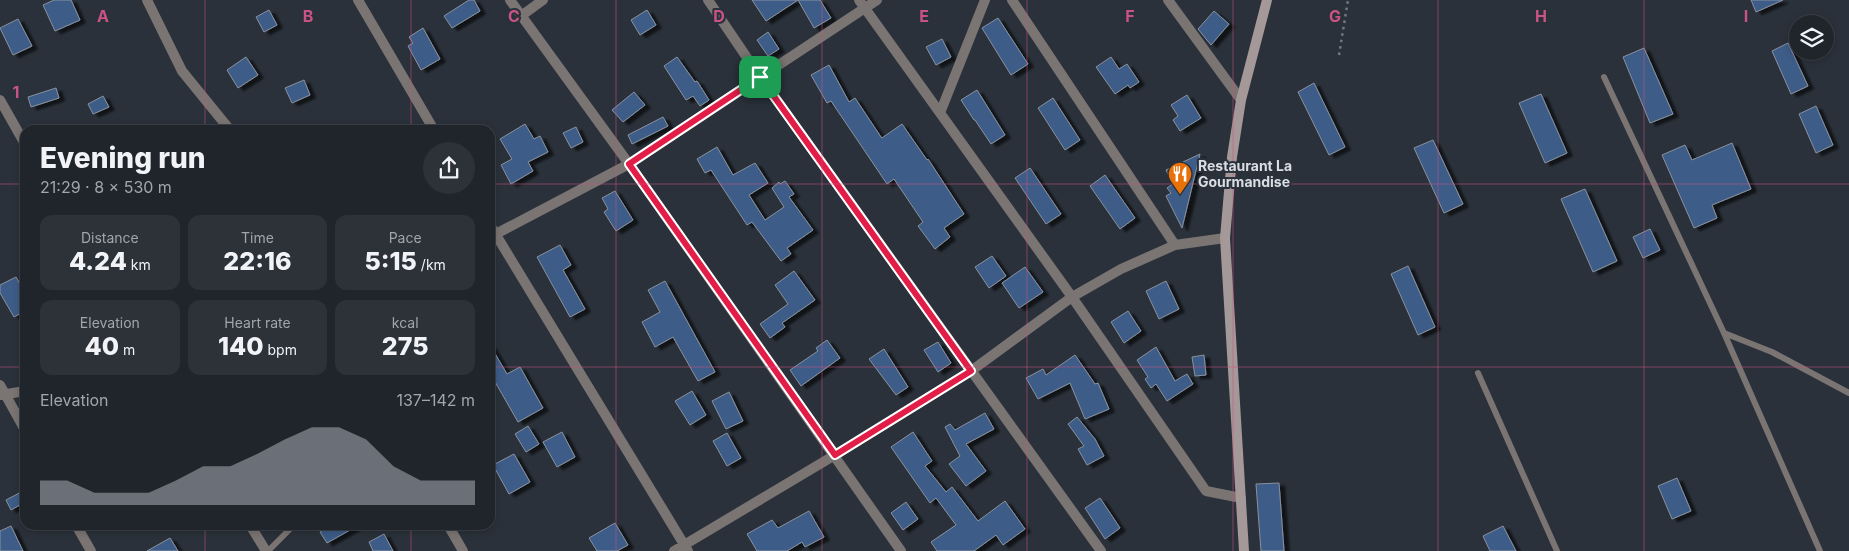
<!DOCTYPE html>
<meta charset="utf-8">
<style>
body{margin:0;font-family:Inter,sans-serif;background:#2d3138;color:#f1f3f6;height:100vh;display:flex;flex-direction:column;font-size:19px;white-space:nowrap}
*{box-sizing:border-box;margin:0}
p{font-size:16px;color:#a2a5a9}
.icon{flex:none;width:28px;height:28px;fill:none;stroke:currentColor;stroke-width:2;stroke-linecap:round;stroke-linejoin:round}
.map{position:relative;flex:1;overflow:hidden}
.side{position:absolute;left:20px;top:125px;width:475px;height:405px;display:flex;flex-direction:column;background:#20252c;border-radius:15px;box-shadow:0 2px 8px #0003,0 0 0 1px #3d4248}
.side>*{flex:none}
.controls{position:absolute;left:1789px;top:15px;display:grid;gap:10px}
.controls a{display:grid;place-items:center;width:45px;height:45px;border-radius:50%;background:#20252c;box-shadow:0 2px 8px #0003,0 0 0 1px #3d4248;font-size:25px}
.pin{position:absolute;display:grid;place-items:center;width:42px;height:42px;color:#fff;margin:-21px;border-radius:10px;box-shadow:0 2px 8px #0006}
.round{display:grid;place-items:center;flex:none;width:52px;height:52px;border-radius:26px;background:#2d3138}
.overview{display:flex;align-items:center;justify-content:space-between;height:85px;padding:0 20px}
h1{font-size:28px;font-weight:800;line-height:38px}
.figures{display:grid;grid-template-columns:repeat(3,1fr);gap:8px;height:85px;padding:5px 20px}
.figures div{display:grid;align-content:center;border-radius:12px;background:#2d3138;text-align:center}
.figures b{font-size:25px;font-weight:800}
.figures small{font-size:14px;font-weight:400}
.figures p{font-size:14px}
.chart{height:140px;padding:10px 20px}
.chart p{display:flex;justify-content:space-between}
.chart svg{width:100%;height:90px;margin-top:5px;fill:#8c9099;opacity:.7}
.map>svg:first-child{display:block}
</style>
<div class="map">
<svg width="1849" height="551" viewBox="0 0 1849 551">
<defs>
<filter id="shadow"><feDropShadow dx="5.5" dy="3" stdDeviation="1" flood-color="#0009"/></filter>
</defs>
<rect width="100%" height="100%" fill="#2a313a"/>
<path fill="#3c5b88" stroke="#8a929d" filter="url(#shadow)" d="M54,0H71L80,20L55,31L43,5Z
M469,0H474L480,11L452,28L444,16Z
M752,0H820L831,18L814,28L798,0L766,21Z
M1751,0H1783L1756,12Z
M269,10L277,25L264,32L256,17Z
M647,10L656,25L640,35L631,20Z
M1214,11L1229,24L1211,45L1198,29Z
M998,18L1028,64L1011,75L982,28Z
M18,19L32,46L13,55L0,28Z
M423,28L440,59L421,70L408,46L413,43L409,37Z
M768,32L779,49L768,56L757,40Z
M942,39L951,57L936,65L926,47Z
M1788,43L1808,86L1791,94L1772,51Z
M1644,48L1673,114L1650,123L1623,57Z
M246,57L258,75L238,88L227,70Z
M677,57L695,82L697,81L709,100L700,106L693,96L686,100L664,66Z
M1111,57L1119,69L1127,64L1139,82L1130,88L1128,85L1115,94L1096,67Z
M829,65L849,102L855,98L881,137L882,138L902,124L927,160L928,159L964,214L944,228L950,237L935,249L918,226L923,222L894,179L887,184L831,101L827,103L811,75Z
M304,80L310,95L292,103L285,88Z
M1314,83L1345,147L1329,155L1298,92Z
M56,88L59,98L31,107L28,97Z
M977,90L1005,135L991,144L975,120H974L961,100Z
M634,92L645,105L623,122L612,110Z
M1541,94L1567,153L1545,163L1519,103Z
M1187,95L1201,118L1180,131L1173,120L1178,116L1171,105Z
M103,96L109,107L93,114L88,104Z
M1053,98L1080,140L1065,150L1038,108Z
M1816,106L1833,145L1816,153L1799,114Z
M663,117L668,126L632,144L628,135Z
M525,124L534,139L540,136L548,152L528,162L533,171L511,184L501,165L512,159L500,139Z
M576,127L583,142L571,148L563,133Z
M1433,140L1463,204L1444,213L1414,148Z
M1732,143L1751,189L1712,205L1717,218L1694,228L1662,155L1685,145L1692,160Z
M717,147L733,175L755,163L768,183L749,195L765,220L784,207L772,188L779,182L780,184L785,181L794,194L789,197L813,230L787,248L791,254L781,261L752,222L747,225L711,170L705,173L697,159Z
M1200,154L1182,228L1166,196L1171,193L1167,188L1173,184L1166,170Z
M1030,168L1061,214L1046,224L1015,178Z
M1105,175L1135,218L1120,229L1090,186Z
M1585,189L1617,261L1593,272L1561,199Z
M615,191L633,220L616,231L604,212L608,209L602,198Z
M1650,229L1660,250L1643,258L1633,237Z
M560,245L571,265L563,270L585,309L570,317L537,257Z
M992,256L1006,276L989,288L975,267Z
M1408,266L1435,327L1418,335L1391,274Z
M1025,267L1043,292L1019,308L1002,283Z
M794,271L815,300L782,323L785,327L770,338L760,324L788,304L775,285Z
M16,277L25,293V311L14,317L0,293V285Z
M665,281L715,372L698,381L673,337L655,347L642,322L660,312L648,290Z
M1166,281L1179,309L1159,319L1146,291Z
M1128,311L1141,331L1124,343L1111,322Z
M827,340L840,358L801,386L790,370L818,351L816,348Z
M938,342L951,363L938,372L924,350Z
M490,345L507,374L520,367L543,408L518,422L490,373Z
M1156,347L1175,381L1187,374L1193,384L1167,401L1156,384L1151,388L1145,379L1148,377L1137,360Z
M884,349L908,387L896,395L869,359Z
M1075,355L1095,384L1098,383L1109,409L1085,419L1070,383L1038,399L1026,378L1043,369L1046,375Z
M1204,355L1206,375L1195,376L1192,357Z
M692,391L706,415L690,425L675,401Z
M729,392L743,421L726,429L712,401Z
M985,413L994,429L966,444L986,471L966,486L949,464L960,456L945,427L950,424L955,430Z
M1077,417L1095,439L1104,456L1087,465L1078,449L1084,446L1068,424Z
M528,426L539,444L526,452L515,434Z
M562,432L575,457L557,467L543,442Z
M913,432L932,461L925,466L946,492L952,487L978,521L1005,501L1025,529L1003,545L996,535L974,551H937L931,542L956,525L936,498L930,503L891,447Z
M727,433L741,458L727,466L713,441Z
M514,454L530,482L509,494L493,465Z
M1677,478L1691,511L1672,519L1658,486Z
M1279,483L1284,551H1261L1256,484Z
M25,490V502L11,510L6,500Z
M1100,498L1120,528L1105,539L1085,508Z
M906,502L918,519L903,530L891,513Z
M809,511L824,537L805,547L802,542L787,551H757L747,534L772,520L778,528Z
M615,523L628,545L617,551H597L589,538Z
M332,525H359L327,543L320,532Z
M11,526L23,551H0V531Z
M1503,526L1516,551H1490L1483,536Z
M384,534L393,551H373L369,542Z
M170,538L178,551H147Z"/>
<g fill="none" stroke-linecap="round" stroke-linejoin="round">
<path stroke="#747981" stroke-width="2.5" stroke-dasharray="2.5 4" stroke-linecap="butt" d="M1339,55L1348,0"/>
<path stroke="#7a7472" stroke-width="6" d="M1604,77L1724,333L1820,551
M1724,333L1772,352L1849,393
M1478,373L1557,551
M268,551L294,525"/>
<path stroke="#7a7472" stroke-width="10" d="M147,0L182,71L230,130
M358,0L434,130
M510,0L629,164L901,551
M708,0L760,77L1101,551
M859,0L1072,297L1206,491L1241,498
M1012,0L1175,245
M1168,0L1241,100
M521,16L543,0
M0,100L25,144
M940,113L985,0
M490,225L688,551
M490,237L629,164L877,0
M0,385L25,430
M1,395L25,391
M76,525L91,551
M250,525L266,551
M448,525L463,551
M674,551L835,455L971,371L1072,297L1121,269L1175,245L1225,238"/>
<path stroke="#a49998" stroke-width="10" d="M1244,551L1225,238L1232,157L1241,100L1267,0"/>
</g>
<g fill="none" stroke-linecap="round" stroke-linejoin="round">
<defs>
<path id="route" d="M760,77L971,371L835,455L629,164Z"/>
</defs>
<use href="#route" stroke="#fff" stroke-width="10"/>
<use href="#route" stroke="#e11d48" stroke-width="6"/>
</g>
<path fill="none" stroke="#c95384" stroke-width="1" stroke-opacity="0.55" d="M205,0V130M411,0V130M616,0V551M822,0V551M1027,0V551M1233,0V551M1438,0V551M1644,0V551M0,184H25M490,184H1849M0,367H25M490,367H1849M205,525V551M411,525V551"/>
<defs>
<symbol id="restaurant-pin" viewBox="-11 -11 22 30"><path d="M0 17L-7.5 6A9.5 9.5 0 1 1 7.5 6Z" fill="#e8710a" stroke="#2a313a"/><path d="M-5-6h1v4h1v-4h1v4h1v-4h1v5L-1.5 .5V6h-2V.5L-5-1ZM5-6V6H3V1.5H1.5Q1.5-4 5-6Z" fill="#fff"/></symbol>
</defs>
<g fill-rule="evenodd">
<use href="#restaurant-pin" x="1166" y="160" width="28" height="38"/>
</g>
<g text-anchor="middle" stroke-width="4" stroke-linejoin="round" paint-order="stroke">
<g font-size="14" font-weight="bold" fill="#dadee4" stroke="#2a313a" text-anchor="start">
<text x="1198" y="171">Restaurant La<tspan x="1198" dy="16">Gourmandise</tspan></text>
</g>
</g>
<g font-size="16" text-anchor="middle" font-weight="bold" fill="#c95384" stroke="#2a313a" stroke-width="4" stroke-linejoin="round" paint-order="stroke">
<text x="103" y="22">A</text>
<text x="308" y="22">B</text>
<text x="514" y="22">C</text>
<text x="719" y="22">D</text>
<text x="924" y="22">E</text>
<text x="1130" y="22">F</text>
<text x="1335" y="22">G</text>
<text x="1541" y="22">H</text>
<text x="1746" y="22">I</text>
<text x="16" y="98">1</text>
</g>
</svg>
<div class="controls">
<a><svg class="icon" aria-label="layers" viewBox="0 0 24 24"><path d="M12 4l9 5-9 5-9-5zM3 14l9 5 9-5"/></svg></a>
</div>
<div class="pin" style="left:760px;top:77px;background:#1e9e55"><svg class="icon" aria-label="arrive" viewBox="0 0 24 24"><path d="M6 21V4h12l-3 4 3 4H6"/></svg></div>
<section class="side">
<div class="overview"><div><h1>Evening run</h1><p>21:29 · 8 × 530 m</p></div><a class="round"><svg class="icon" aria-label="share" viewBox="0 0 24 24"><path d="M12 15V3M7 8l5-5 5 5M5 13v7h14v-7"/></svg></a></div>
<div class="figures">
<div><p>Distance</p><b>4.24<small> km</small></b></div>
<div><p>Time</p><b>22:16</b></div>
<div><p>Pace</p><b>5:15<small> /km</small></b></div>
</div>
<div class="figures">
<div><p>Elevation</p><b>40<small> m</small></b></div>
<div><p>Heart rate</p><b>140<small> bpm</small></b></div>
<div><p>kcal</p><b>275</b></div>
</div>
<div class="chart"><p><span>Elevation</span>137–142 m</p>
<svg viewBox="0 0 160 44" preserveAspectRatio="none"><path d="M0 44V32L10 32L20 38L30 38L40 38L50 32L60 25L70 25L80 19L90 12L100 6L110 6L120 12L130 25L140 32L150 32L160 32V44z"/></svg>
</div>
</section>
</div>
